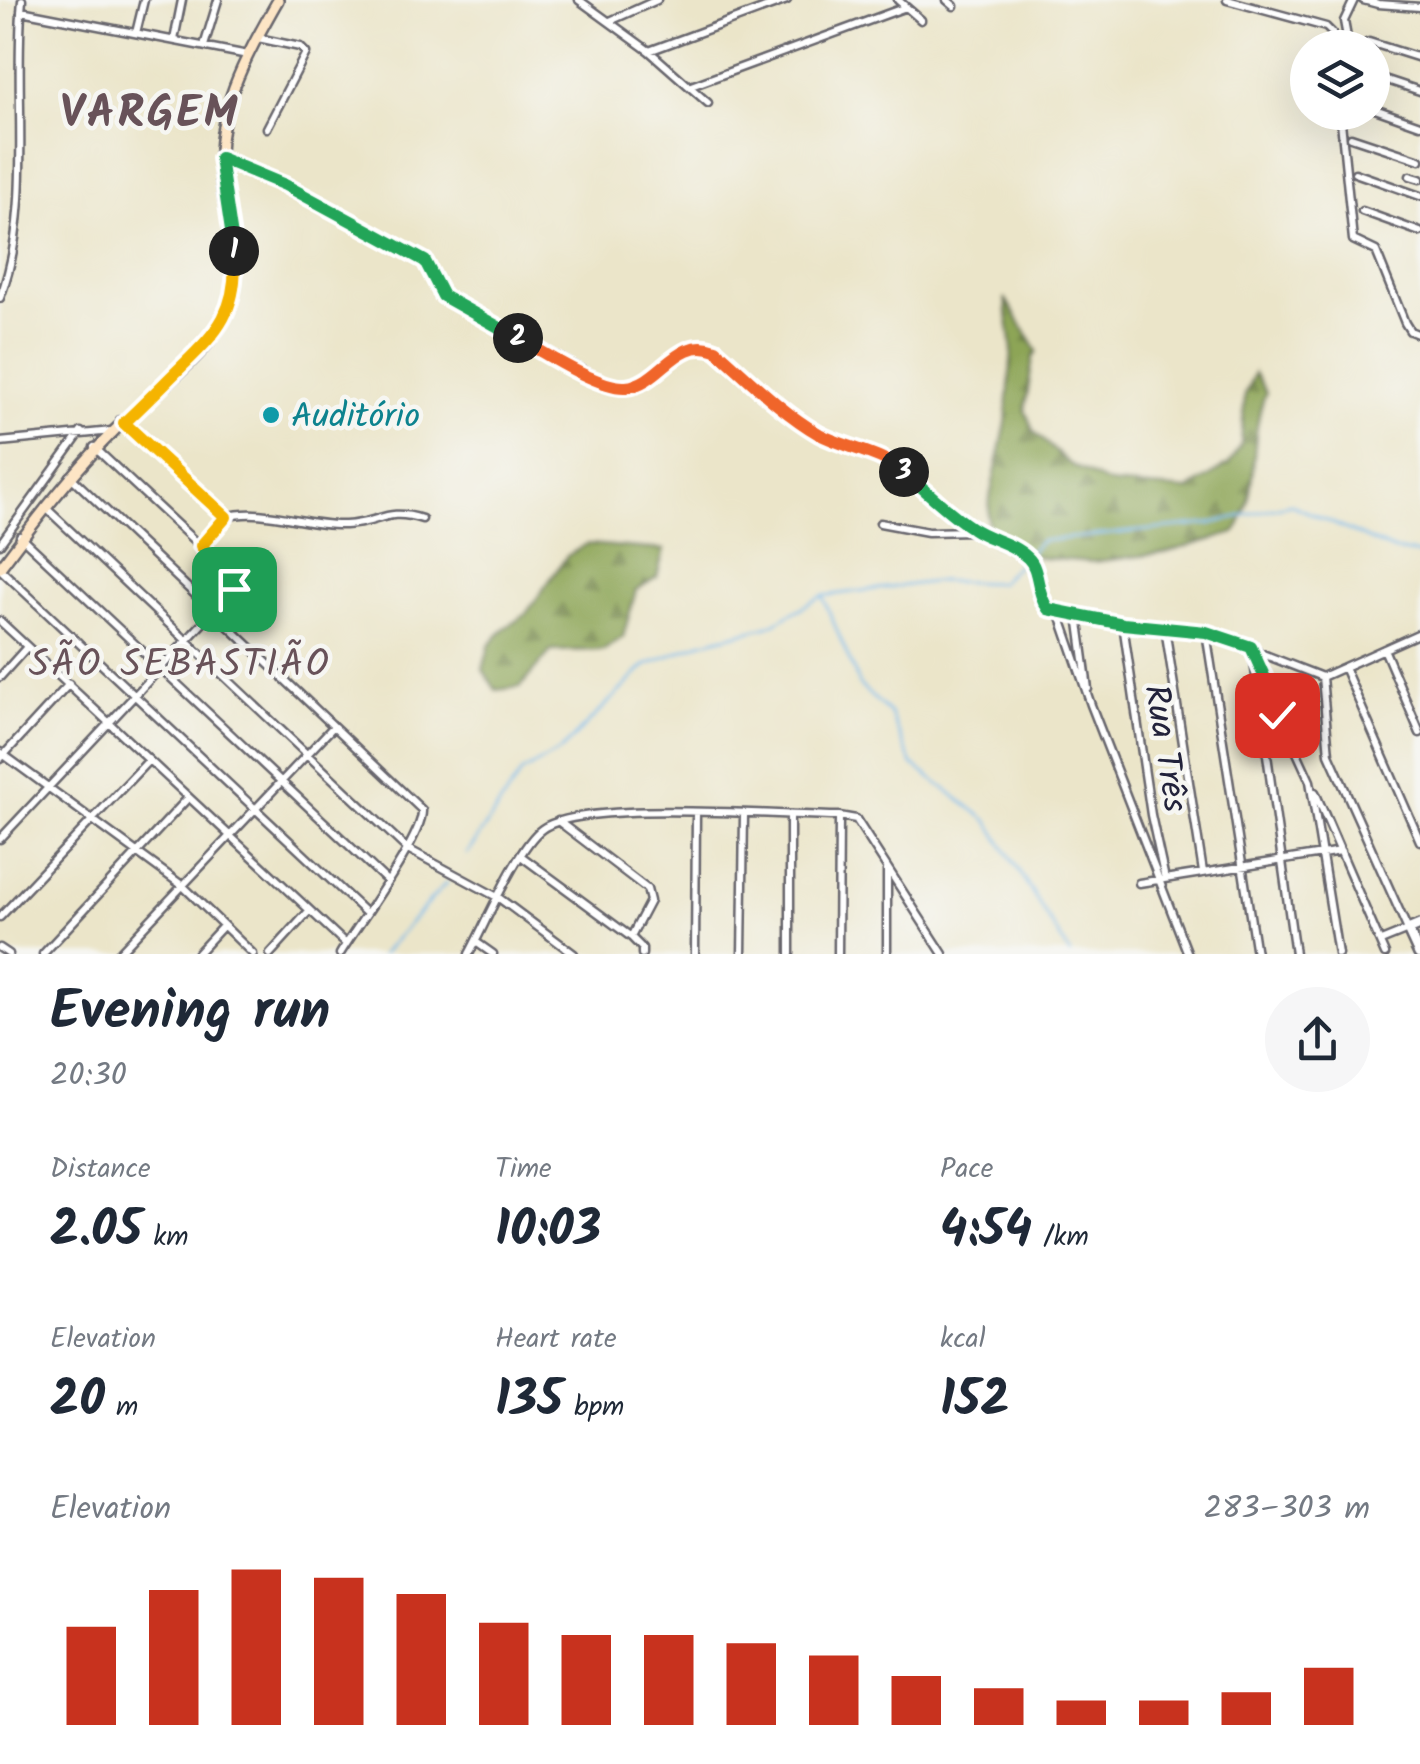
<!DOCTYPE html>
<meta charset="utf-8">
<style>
body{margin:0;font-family:Kalam,sans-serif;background:#f6f6f7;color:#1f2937;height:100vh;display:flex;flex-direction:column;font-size:38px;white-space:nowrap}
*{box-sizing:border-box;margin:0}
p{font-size:32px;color:#747a83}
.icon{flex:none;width:55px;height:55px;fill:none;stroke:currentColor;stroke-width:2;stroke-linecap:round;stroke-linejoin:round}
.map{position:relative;height:954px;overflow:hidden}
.side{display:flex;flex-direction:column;background:#fff;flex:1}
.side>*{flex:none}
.fabs{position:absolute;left:1290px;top:30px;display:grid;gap:20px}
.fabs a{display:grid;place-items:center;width:100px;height:100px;border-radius:50%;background:#fff;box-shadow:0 10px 40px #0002;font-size:50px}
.pin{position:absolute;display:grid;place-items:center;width:85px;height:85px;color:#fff;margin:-42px;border-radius:20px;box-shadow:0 5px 15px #0006}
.km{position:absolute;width:50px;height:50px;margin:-25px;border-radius:50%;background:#222;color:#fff;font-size:28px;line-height:50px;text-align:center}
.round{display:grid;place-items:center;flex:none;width:105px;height:105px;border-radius:52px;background:#f6f6f7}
.overview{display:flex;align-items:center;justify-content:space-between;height:170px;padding:0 50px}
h1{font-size:55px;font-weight:600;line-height:75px}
.metrics{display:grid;grid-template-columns:repeat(3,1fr);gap:15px;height:170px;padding:10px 50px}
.metrics div{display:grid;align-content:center}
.metrics b{font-size:50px;font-weight:600}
.metrics small{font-size:28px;font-weight:400}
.metrics p{font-size:28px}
.chart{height:280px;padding:20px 50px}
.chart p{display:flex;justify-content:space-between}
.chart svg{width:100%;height:180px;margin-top:10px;stroke:#c8321e;stroke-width:6}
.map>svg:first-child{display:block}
</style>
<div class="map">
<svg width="1420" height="954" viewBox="0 0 1420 954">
<defs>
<pattern id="forest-firs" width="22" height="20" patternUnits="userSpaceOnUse" patternTransform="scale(2.5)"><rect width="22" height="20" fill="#8da556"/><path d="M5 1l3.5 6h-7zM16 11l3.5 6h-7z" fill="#738648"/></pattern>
</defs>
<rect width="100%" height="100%" fill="#f6f6f2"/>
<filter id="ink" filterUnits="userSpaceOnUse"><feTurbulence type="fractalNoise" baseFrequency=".01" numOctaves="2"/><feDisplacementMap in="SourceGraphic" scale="20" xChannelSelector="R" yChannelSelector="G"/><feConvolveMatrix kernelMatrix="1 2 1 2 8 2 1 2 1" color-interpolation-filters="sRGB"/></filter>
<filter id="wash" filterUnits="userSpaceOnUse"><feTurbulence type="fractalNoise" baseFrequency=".0048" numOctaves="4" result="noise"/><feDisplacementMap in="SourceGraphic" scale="40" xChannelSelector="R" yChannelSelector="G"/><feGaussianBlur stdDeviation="2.25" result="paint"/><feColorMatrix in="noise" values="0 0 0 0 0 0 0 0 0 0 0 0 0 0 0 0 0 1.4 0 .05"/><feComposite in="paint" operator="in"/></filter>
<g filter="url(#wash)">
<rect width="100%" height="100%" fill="#ebe5c9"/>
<path fill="url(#forest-firs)" stroke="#586448" stroke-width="2.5" d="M1005,298L1037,351L1033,357L1025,410L1034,432L1068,463L1109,484L1188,490L1229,464L1241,444L1245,394L1254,373L1266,392C1247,439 1262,487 1235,533L1165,553L1093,562L1043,558L994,544L988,522L990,497L1006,423L1012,348Z
M587,544L664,550L657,577L636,590L623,637L604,650L551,651L520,687L496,690L483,670L489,646L505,628L525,615L567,556Z"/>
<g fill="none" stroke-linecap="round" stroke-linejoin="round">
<path stroke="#74b8ea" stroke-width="2.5" d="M823,597L860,686L890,713L912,764L988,821L1070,954
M467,854L522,772L560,751L645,666L700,643L769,626L822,596L940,581L999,583L1041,541L1209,524L1290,504L1392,550L1420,554
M382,954L447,882"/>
</g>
</g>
<g filter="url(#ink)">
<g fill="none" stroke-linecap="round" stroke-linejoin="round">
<defs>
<path id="minor" d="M579,0L649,51L708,103
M898,0L921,20
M947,0L954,6
M1227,0L1326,27L1332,33L1334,48
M1363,0L1378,4L1420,7
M21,11L248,55
M610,21L657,0
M136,33L144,0
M258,38L300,47L306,53L267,128
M174,40L182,0
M204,46L218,0
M1349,48L1344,21L1354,0
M1355,48L1369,42L1420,58
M649,51L787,0
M1372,75L1420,91
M691,86L906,7
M1372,108L1420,125
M1340,112L1353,240L1376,251L1405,323L1410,331L1420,335
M1351,137L1420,160
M220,159L285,185L425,261L439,290L449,300L611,385L634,386L696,346L716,350L770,399L820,434L884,457L974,531L1013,547L1029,559L1035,567L1039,595L1048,609L1123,624L1206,632L1322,677
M1355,173L1420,196
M1410,176L1420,179
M1362,211L1420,232
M0,298C34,209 13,94 22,0
M120,420L226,517
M0,442L112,431
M70,476L422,810C424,836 356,927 340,954
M45,507L406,848L499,898L574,954
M226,517C263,506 307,527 345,525C380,524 385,507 422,519
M880,523L928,532L973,531
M20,536L387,881
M0,544L81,432
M201,547L226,517
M0,569L366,913
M1059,612L1091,705L1188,954
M1078,615L1088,689
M0,621L346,944
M1123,624L1151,815L1165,879
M1165,628L1203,872
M1206,632L1256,954
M1252,648L1295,954
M1384,649L1420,733
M1257,665L1310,781L1338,954
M1344,667L1420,841
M0,677L27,647
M1322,677L1329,754L1408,930L1381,941
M1322,677L1420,633
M0,752L183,886L253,954
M0,759L69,684
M1315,792L1385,954
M558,821L647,889L650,901L631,937
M0,839L231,593L235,584L232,576L94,447
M521,856L631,937L642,948V954
M1139,883L1341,851
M0,917L148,761
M476,942L493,954
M0,948L9,954
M43,954L188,798
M118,954L333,727
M197,954L223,926
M270,954L309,911
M469,954C485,925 518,846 542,829C584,799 779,816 839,816L856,819L943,954
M695,954L696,813
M742,954L744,815
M790,954V816
M838,954L839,816
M887,954V870"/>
<path id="tertiary" d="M1419,954L1408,930L1420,925"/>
<path id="secondary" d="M0,568C34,522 71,474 112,433C149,395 211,357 230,306C245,264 225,220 221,178C213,113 247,55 278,0"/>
</defs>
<use href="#minor" stroke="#68666d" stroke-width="11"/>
<use href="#tertiary" stroke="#68666d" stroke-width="14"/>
<use href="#secondary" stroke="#68666d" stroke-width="14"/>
<use href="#minor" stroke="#fff" stroke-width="6"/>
<use href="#tertiary" stroke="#fff" stroke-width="9"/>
<use href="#secondary" stroke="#fde5c5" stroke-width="9"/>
</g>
</g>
<g fill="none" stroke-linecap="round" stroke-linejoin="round" filter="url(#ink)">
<defs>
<path id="split-1" d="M234,589L232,576L201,546L226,517L124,423C139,409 154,394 169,379C212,336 240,317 234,251"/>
<path id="split-2" d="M234,251L220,158L285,185L425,261L443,296L518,338"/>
<path id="split-3" d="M518,338C543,352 599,389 626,387C661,384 677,334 716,350C749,379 781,412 819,434C848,449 878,451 904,472"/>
<path id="split-4" d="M904,472C926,490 948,513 972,528C989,540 1012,542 1028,558C1040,569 1036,593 1048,609L1123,624L1206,632L1251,647L1282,716L1277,715"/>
</defs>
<use href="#split-1" stroke="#fff" stroke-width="20"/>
<use href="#split-2" stroke="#fff" stroke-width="20"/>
<use href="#split-3" stroke="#fff" stroke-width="20"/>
<use href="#split-4" stroke="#fff" stroke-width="20"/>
<use href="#split-1" stroke="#f5b400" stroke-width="12"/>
<use href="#split-2" stroke="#22a559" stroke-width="12"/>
<use href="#split-3" stroke="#f0652b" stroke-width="12"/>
<use href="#split-4" stroke="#22a559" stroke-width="12"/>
</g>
<circle fill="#0f9aa8" stroke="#f6f6f2" stroke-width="4" cx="271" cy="415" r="10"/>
<g text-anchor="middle" stroke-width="9" stroke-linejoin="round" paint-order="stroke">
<g font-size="35" fill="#0d838f" stroke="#f6f6f2" text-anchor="start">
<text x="291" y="427">Auditório</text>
</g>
<g font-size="35" fill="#22223b" stroke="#f6f6f2">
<text transform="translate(1167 748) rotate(81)" y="12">Rua Três</text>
</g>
<g font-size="38" letter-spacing="2.5" fill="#685259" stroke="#f6f6f2">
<text x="180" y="676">SÃO SEBASTIÃO</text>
</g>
<g font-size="45" font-weight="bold" letter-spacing="2.5" fill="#685259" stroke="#f6f6f2">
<text x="150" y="127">VARGEM</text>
</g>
</g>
</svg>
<div class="fabs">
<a><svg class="icon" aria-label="layers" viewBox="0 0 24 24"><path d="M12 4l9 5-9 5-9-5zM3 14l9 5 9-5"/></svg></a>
</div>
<div class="pin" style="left:234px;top:589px;background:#1e9e55"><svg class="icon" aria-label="arrive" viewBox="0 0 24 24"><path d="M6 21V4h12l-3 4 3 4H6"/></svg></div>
<div class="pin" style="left:1277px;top:715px;background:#d93025"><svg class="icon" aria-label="check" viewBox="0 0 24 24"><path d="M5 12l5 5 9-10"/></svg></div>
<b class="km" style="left:234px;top:251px">1</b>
<b class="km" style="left:518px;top:338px">2</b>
<b class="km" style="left:904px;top:472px">3</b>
</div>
<section class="side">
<div class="overview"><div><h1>Evening run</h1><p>20:30</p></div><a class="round"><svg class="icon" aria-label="share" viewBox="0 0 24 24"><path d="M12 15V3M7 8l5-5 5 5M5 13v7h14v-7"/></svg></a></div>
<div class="metrics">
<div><p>Distance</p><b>2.05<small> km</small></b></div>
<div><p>Time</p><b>10:03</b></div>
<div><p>Pace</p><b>4:54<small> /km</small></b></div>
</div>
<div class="metrics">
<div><p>Elevation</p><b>20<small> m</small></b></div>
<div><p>Heart rate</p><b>135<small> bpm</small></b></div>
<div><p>kcal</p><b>152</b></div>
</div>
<div class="chart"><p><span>Elevation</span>283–303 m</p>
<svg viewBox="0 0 160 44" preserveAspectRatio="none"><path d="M5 44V20M15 44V11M25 44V6M35 44V8M45 44V12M55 44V19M65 44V22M75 44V22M85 44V24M95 44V27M105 44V32M115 44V35M125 44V38M135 44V38M145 44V36M155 44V30"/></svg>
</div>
</section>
